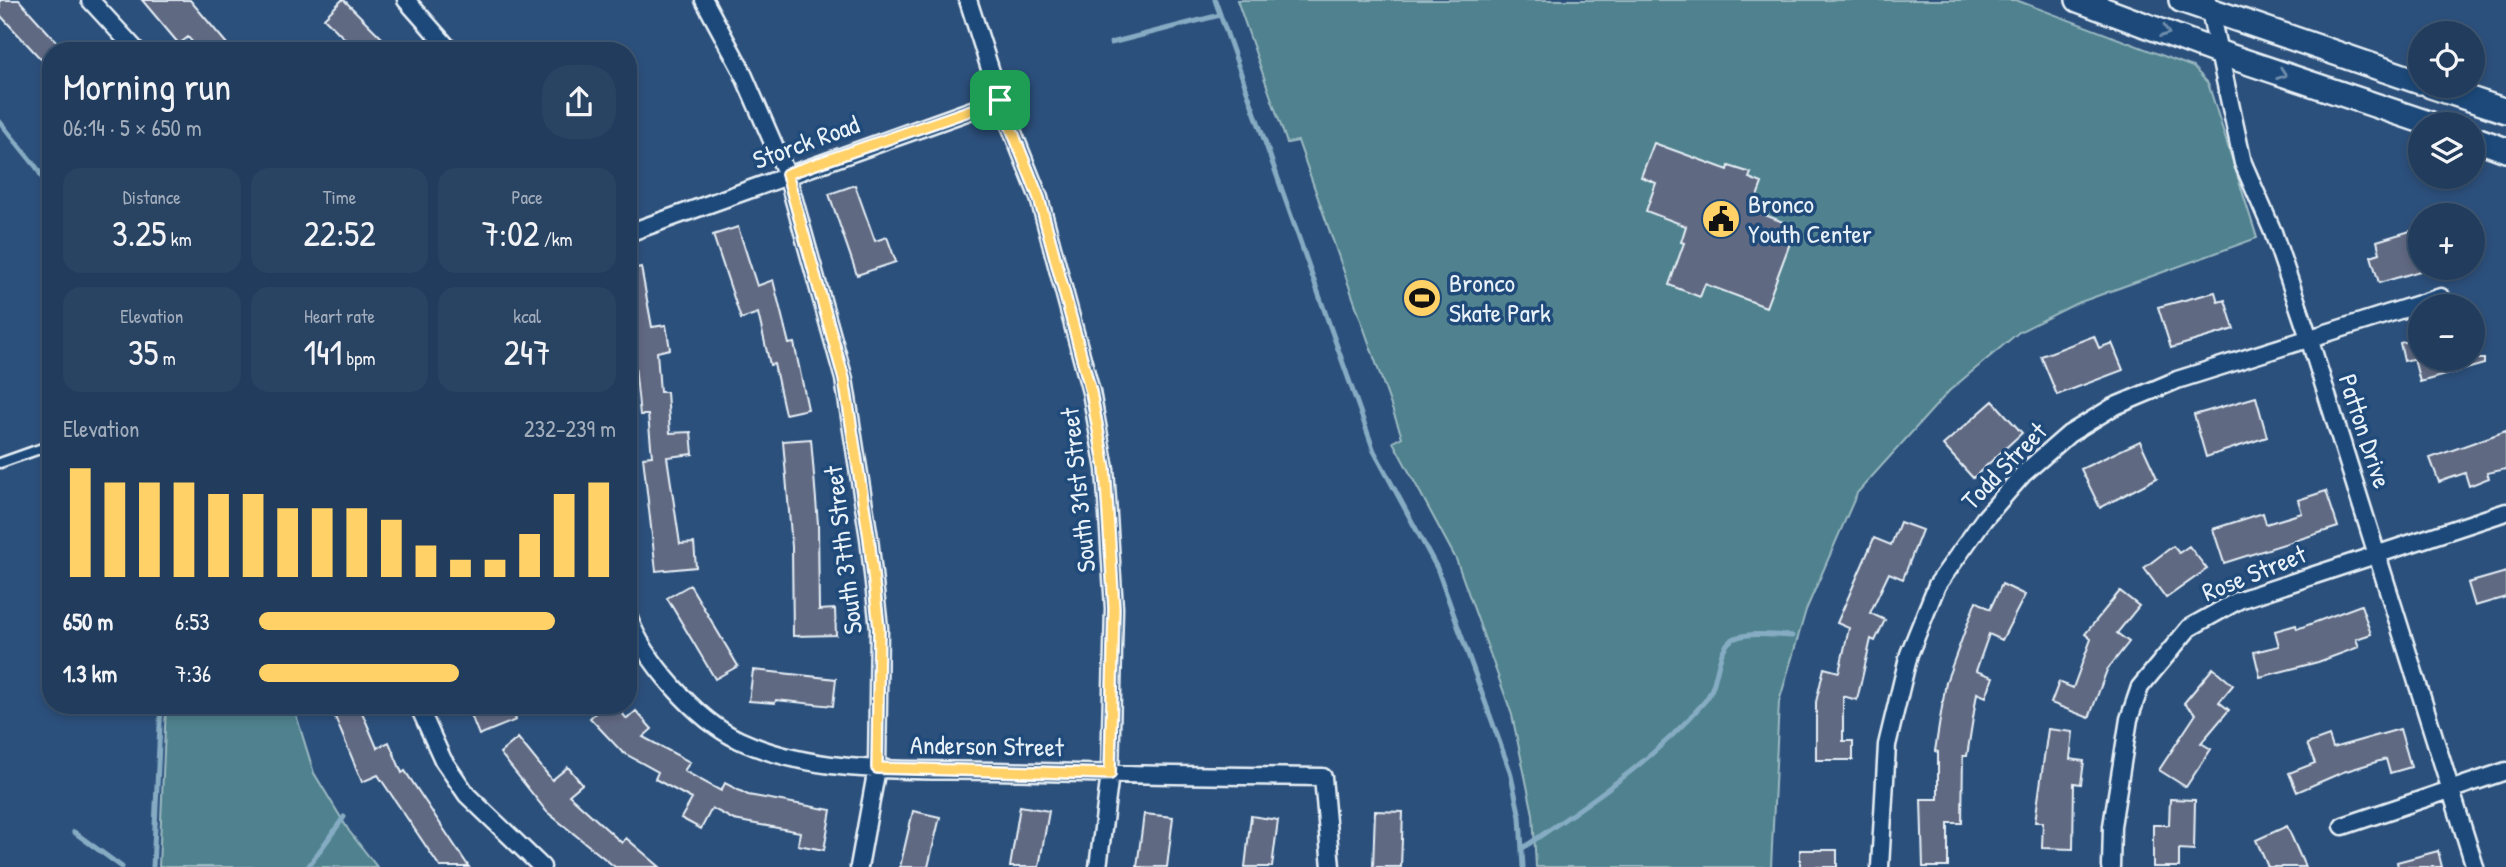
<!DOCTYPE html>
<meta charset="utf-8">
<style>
body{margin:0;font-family:"Patrick Hand",sans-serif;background:#294363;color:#f1f3f6;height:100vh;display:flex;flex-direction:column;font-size:26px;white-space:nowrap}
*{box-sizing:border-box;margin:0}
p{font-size:23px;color:#a2adbc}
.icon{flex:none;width:38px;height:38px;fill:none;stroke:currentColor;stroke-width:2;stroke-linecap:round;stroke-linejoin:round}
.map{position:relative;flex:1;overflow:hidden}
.sheet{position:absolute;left:42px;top:42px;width:595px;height:672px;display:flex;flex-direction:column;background:#213c5d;border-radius:28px;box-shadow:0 4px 10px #0003,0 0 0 2px #3e5672}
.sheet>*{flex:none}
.buttons{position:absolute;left:2408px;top:21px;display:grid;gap:14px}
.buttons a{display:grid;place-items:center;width:77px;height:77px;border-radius:50%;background:#213c5d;box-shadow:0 4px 10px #0003,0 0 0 2px #3e5672;font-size:35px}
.pin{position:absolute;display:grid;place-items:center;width:60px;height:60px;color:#fff;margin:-30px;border-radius:14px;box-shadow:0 4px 10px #0006}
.round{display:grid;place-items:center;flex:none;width:74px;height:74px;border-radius:28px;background:#294363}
.head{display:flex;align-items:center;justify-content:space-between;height:119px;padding:0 21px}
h1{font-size:38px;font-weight:600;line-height:52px}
.metrics{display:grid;grid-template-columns:repeat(3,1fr);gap:10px;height:119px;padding:7px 21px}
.metrics div{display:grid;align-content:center;border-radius:18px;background:#294363;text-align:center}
.metrics b{font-size:35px;font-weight:600}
.metrics small{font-size:19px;font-weight:400}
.metrics p{font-size:19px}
.chart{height:196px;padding:14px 21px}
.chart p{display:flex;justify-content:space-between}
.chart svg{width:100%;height:126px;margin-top:7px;stroke:#ffd166;stroke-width:6}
ul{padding:0 21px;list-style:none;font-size:23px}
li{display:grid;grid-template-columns:112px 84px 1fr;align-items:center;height:52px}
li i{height:18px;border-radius:9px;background:#ffd166}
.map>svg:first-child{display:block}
</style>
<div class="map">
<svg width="2506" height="867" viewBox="0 0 2506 867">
<rect width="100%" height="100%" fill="#2c507c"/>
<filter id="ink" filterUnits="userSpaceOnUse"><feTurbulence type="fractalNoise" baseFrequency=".0143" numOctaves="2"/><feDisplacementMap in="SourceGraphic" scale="14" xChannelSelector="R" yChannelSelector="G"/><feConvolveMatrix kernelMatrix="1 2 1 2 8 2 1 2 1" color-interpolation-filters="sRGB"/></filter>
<g filter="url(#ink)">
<path fill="#4f828e" stroke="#9cbac3" stroke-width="2" d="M1237,0H2016L2193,67L2208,83L2257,238L2075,304L2019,332L1949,391L1857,493L1806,610L1779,702L1771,867H1536L1533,814L1512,715L1456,559L1393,442L1402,437L1298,141L1287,143Z
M166,705H293L314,773L349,831L377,867H159Z"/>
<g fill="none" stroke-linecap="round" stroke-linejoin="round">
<path stroke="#86acc3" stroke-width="5" d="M1215,0L1374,451L1437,568L1510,771L1520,817L1523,867
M1111,43L1220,15
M0,122L37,168L51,194
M74,832L122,867
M1523,848C1588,803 1654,761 1705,701C1719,684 1715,657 1729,642C1741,630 1776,636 1792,636
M153,867L161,705
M308,867L344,817"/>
</g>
<path fill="#606982" stroke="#e8f1f8" stroke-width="2" d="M0,0H19L65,51H51V70L0,15Z
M142,0H190L233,51H200L188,37L179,44Z
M342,0H344L395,51H357L324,18Z
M1654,143L1728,170L1729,166L1751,173L1749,178L1762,183L1752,210L1796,227L1766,307L1705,284L1700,297L1669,285L1684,243L1681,242L1686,226L1646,211L1656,183L1641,177Z
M855,185L875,241L887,237L896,262L857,275L829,194Z
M738,227L757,286L773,280L789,344L794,343L808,409L785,414L774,364L770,365L758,313L741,319L713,235Z
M2420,228V271L2379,283L2371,256L2380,253L2377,241Z
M641,267L652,327L666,325L670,349L657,352L660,392H667L670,433L691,432L693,454L667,457L680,544L694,543L696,567L656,571L643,457L652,456L648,415H640L634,356H630L628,345V270Z
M2215,292L2218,302L2225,300L2234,329L2171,348L2158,307Z
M2094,336L2099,348L2112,343L2123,370L2057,395L2041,356Z
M2420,338V357L2404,361L2400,343Z
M2414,359H2484V364L2420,382Z
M2256,397L2267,437L2206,457L2194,415Z
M1993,401L2022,433L1973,478L1943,445Z
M2506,431V469L2487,473L2489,478L2469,486L2465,473L2439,482L2430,458Z
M811,439L818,524L819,610L835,609L836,635L793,636L792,547L783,441Z
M2140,441L2157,478L2100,508L2081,469Z
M2326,491L2338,527L2224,563L2213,529L2263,513L2266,524L2302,513L2298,500Z
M1900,522L1922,530L1903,579L1889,573L1870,613L1885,620L1875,641L1871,639L1857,700L1843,696V741H1853V760H1816V702L1824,668L1839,672L1849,628L1837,623L1874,538L1891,545Z
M2173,546L2179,553L2189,546L2207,569L2166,598L2144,568Z
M2506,572V597L2475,606L2468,583Z
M2002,584L2025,595L2002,640L1989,634L1976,671L1993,677L1986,697L1977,693L1967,756H1963L1962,823H1948V867H1923L1921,799H1938V752L1935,751L1946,682L1976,601L1990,609Z
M690,585L738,666L715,679L667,598Z
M2120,591L2139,606L2117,633L2129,642L2107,670L2089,718L2051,703L2059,682L2073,688L2091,639L2085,634Z
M2361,605L2371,634L2356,639L2359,647L2318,662L2260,677L2254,652L2279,646L2275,631L2296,625L2297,629Z
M2213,668L2233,685L2219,702L2229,710L2201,743L2211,749L2186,787L2159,770L2196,714L2184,703Z
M753,670L836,679L833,706L776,700L775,703L749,701Z
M330,705H359L377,748L389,742L402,773L405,771L469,867H440L378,775L362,782Z
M467,705H511L516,720L479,735Z
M604,705H615L627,719L636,711L652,729L643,737L690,762L684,771L721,791L725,783L748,795L831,810L824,850L798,845L800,832L734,820L712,808L701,829L681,818L692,799L655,779L658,772L622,752L590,718Z
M2048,729L2073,732L2070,759L2084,761L2081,784L2074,783L2073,849L2042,848L2043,822H2035Z
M2400,729L2411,767L2390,773L2386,759L2343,772L2297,792L2289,773L2315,763L2307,744L2329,736L2333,748Z
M518,738L552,780L568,767L582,784L569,795L622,843L626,838L660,867H615L547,812L500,753Z
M2170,799L2195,800L2194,850L2179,849V867H2153V825H2169Z
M1020,806L1049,811L1039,867H1010Z
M913,811L940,817L928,867H900Z
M1375,811L1403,812L1401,867H1373Z
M1144,814L1173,817L1167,867H1137Z
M1251,816L1278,820L1272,867H1245Z
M2287,826L2305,867H2268L2256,840Z
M1800,850H1837V867H1800Z
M2438,851L2442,867H2398L2397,862Z"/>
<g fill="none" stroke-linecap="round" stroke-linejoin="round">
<defs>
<path id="lane" d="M0,463L51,445"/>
<path id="street" d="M90,0L137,51
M406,0L451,51
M704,0L740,67L787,175L844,379L869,538L879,628L877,768L859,867
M968,0L1000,100L1039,198L1091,392L1105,469L1114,608L1110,774L1098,867
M2208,2L2243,163L2273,232L2309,338L2475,867
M628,233L1000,100
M628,616C644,660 696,720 739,740C816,776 912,769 995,771C1104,774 1214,776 1323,777L1331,867
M418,705L443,760L467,795L542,867
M2343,826L2506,771
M1880,867L1887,745L1909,654L1937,585L1984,519L2023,474L2069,434L2113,407L2177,380L2441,297
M2111,867L2112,826L2129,719L2140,687L2189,628L2239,600L2506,512"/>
<path id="secondary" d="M2078,0L2217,52L2431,124
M2181,0L2420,82
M2431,86L2506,111
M2473,138L2506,150"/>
</defs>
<use href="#lane" stroke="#e8f1f8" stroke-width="13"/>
<use href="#street" stroke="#e8f1f8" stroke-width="21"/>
<use href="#secondary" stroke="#e8f1f8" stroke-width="28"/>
<use href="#lane" stroke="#1f4a7a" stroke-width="8"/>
<use href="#street" stroke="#1f4a7a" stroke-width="16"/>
<use href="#secondary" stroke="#1f4a7a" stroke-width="23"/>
</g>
<defs><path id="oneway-chevron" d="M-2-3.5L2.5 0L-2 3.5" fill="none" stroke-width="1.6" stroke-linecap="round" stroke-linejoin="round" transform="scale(1.75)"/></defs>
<g stroke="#6f8dac">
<use href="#oneway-chevron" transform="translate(2165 32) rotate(20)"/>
<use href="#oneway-chevron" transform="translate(2282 74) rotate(19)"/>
</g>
</g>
<g fill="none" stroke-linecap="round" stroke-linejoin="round" filter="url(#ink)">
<defs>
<path id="route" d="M1000,100L1039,198L1091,392L1105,468L1114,608L1110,774L877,768L879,628L869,538L844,379L787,174Z"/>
</defs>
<use href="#route" stroke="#fff" stroke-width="14"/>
<use href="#route" stroke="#ffd166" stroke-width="9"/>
</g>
<defs>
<symbol id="civic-disc" viewBox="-11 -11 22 22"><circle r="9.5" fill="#ffd166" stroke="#1f4a7a"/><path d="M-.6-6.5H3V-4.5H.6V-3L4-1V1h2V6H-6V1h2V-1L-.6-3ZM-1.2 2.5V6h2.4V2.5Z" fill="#111"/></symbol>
<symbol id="stadium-disc" viewBox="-11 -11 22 22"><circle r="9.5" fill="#ffd166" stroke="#1f4a7a"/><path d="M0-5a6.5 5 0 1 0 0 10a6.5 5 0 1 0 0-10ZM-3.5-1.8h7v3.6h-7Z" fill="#111"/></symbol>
</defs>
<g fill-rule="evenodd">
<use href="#civic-disc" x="1699" y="197" width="44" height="44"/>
<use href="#stadium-disc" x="1400" y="276" width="44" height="44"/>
</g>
<g text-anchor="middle" stroke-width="7" stroke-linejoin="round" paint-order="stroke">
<g font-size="26" fill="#e8f1f8" stroke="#1f4a7a">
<text transform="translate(806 142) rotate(-20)" y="9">Storck Road</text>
<text transform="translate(2365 431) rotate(72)" y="9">Patton Drive</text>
<text transform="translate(2004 466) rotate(-46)" y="9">Todd Street</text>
<text transform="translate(1078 490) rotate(-96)" y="9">South 31st Street</text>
<text transform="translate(843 550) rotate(-97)" y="9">South 37th Street</text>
<text transform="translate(2254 573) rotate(-22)" y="9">Rose Street</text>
<text transform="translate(987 746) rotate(1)" y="9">Anderson Street</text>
</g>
<g font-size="26" fill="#e8f1f8" stroke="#1f4a7a" text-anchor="start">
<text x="1748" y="213">Bronco<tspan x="1748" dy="30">Youth Center</tspan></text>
<text x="1449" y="292">Bronco<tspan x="1449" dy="30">Skate Park</tspan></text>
</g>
</g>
</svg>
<div class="buttons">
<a><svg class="icon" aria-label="locate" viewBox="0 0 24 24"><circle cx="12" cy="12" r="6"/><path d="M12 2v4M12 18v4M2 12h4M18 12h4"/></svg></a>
<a><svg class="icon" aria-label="layers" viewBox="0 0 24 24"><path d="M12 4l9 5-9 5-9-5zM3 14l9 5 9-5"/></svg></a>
<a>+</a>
<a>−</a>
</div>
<div class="pin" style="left:1000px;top:100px;background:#1e9e55"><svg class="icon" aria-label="arrive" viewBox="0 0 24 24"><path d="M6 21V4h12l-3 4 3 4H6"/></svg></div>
<section class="sheet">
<div class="head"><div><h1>Morning run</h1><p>06:14 · 5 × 650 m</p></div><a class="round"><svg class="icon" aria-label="share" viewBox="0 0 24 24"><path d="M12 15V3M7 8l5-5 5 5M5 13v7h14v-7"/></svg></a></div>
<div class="metrics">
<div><p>Distance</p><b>3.25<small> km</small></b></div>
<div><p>Time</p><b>22:52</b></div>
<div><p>Pace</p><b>7:02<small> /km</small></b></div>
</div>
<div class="metrics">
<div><p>Elevation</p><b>35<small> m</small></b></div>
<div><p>Heart rate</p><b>141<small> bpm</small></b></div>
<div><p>kcal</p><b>247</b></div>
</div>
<div class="chart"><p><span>Elevation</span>232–239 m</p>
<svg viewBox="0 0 160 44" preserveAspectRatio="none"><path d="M5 44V6M15 44V11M25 44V11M35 44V11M45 44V15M55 44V15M65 44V20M75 44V20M85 44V20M95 44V24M105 44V33M115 44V38M125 44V38M135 44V29M145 44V15M155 44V11"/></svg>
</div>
<ul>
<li><b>650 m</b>6:53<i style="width:83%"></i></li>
<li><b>1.3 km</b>7:36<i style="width:56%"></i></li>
</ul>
</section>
</div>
